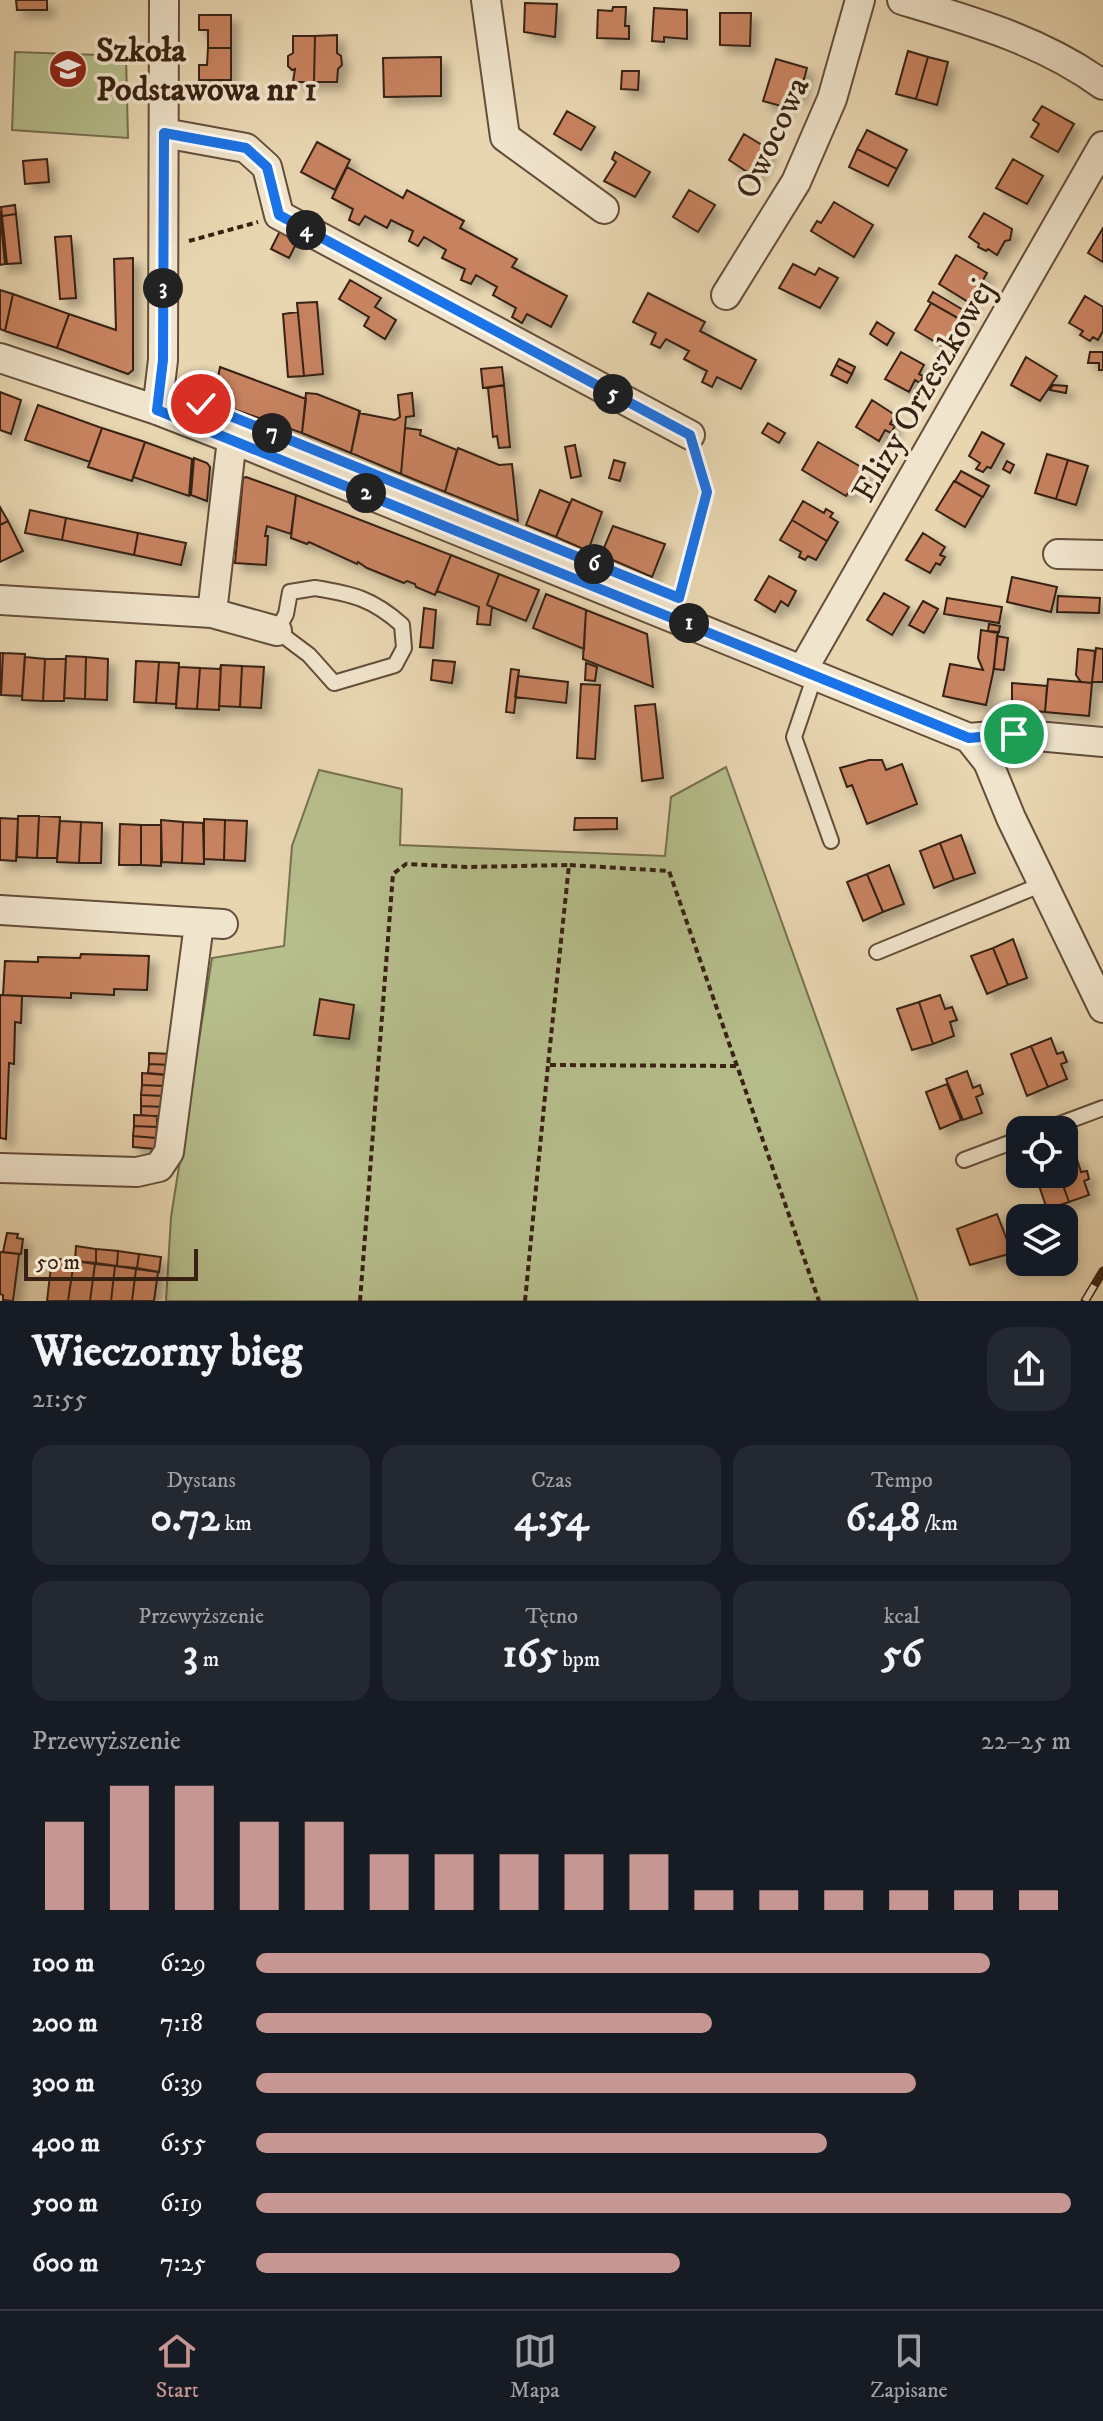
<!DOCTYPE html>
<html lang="pl">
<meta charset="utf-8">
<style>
body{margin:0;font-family:"IM FELL DW Pica",serif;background:#242831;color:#f1f3f6;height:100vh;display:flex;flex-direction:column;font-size:30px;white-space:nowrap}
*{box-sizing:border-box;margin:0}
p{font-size:26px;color:#9ea1a6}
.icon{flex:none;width:44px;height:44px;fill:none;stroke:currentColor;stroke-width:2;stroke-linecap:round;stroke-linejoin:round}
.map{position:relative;height:1301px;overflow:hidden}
.drawer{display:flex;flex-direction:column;background:#171b24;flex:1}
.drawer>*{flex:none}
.tools{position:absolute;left:1006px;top:1116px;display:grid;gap:16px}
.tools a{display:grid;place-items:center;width:72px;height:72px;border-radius:16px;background:#171b24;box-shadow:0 4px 12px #0003;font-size:40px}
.scale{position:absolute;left:24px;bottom:20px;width:174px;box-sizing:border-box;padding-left:8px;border:4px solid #382112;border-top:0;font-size:22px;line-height:28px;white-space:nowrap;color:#382112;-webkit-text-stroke:6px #f0e4cc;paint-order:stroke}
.pin{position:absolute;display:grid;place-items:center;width:68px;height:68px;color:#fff;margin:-34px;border:4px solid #fff;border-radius:50%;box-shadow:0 2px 8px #0007}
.km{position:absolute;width:40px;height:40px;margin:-20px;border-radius:50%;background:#222;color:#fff;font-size:22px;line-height:40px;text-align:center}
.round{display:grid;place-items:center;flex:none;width:84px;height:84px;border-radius:24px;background:#242831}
.head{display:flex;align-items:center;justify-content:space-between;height:136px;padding:0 32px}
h1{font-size:44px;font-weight:800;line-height:60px}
.figures{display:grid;grid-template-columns:repeat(3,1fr);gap:12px;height:136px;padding:8px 32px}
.figures div{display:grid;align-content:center;border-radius:20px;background:#242831;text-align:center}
.figures b{font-size:40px;font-weight:800}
.figures small{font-size:22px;font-weight:400}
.figures p{font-size:22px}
.chart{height:224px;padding:16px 32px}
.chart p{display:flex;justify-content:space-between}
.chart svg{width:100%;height:144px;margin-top:8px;stroke:#c59692;stroke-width:6}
ul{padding:0 32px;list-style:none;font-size:26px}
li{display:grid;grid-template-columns:128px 96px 1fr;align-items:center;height:60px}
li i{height:20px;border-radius:10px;background:#c59692}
.tabs{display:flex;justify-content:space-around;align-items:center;height:112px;border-top:2px solid #363941;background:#171b24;font-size:22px;color:#9ea1a6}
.tabs a{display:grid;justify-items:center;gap:4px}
.tabs .selected{color:#c59692}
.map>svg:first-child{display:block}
</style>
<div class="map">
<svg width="1103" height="1301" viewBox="0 0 1103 1301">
<defs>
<filter id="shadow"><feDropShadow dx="7" dy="7" stdDeviation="4" flood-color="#0004"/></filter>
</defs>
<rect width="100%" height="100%" fill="#e8d6b1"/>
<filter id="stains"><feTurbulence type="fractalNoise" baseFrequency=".0025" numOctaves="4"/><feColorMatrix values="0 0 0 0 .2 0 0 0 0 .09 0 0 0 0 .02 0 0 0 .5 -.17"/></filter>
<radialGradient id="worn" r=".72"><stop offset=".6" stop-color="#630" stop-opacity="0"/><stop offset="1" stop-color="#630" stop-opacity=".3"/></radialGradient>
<path fill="#b6be8c" stroke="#77704f" stroke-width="2" d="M15,52L126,56L128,138L12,130Z
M726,767L918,1301H166L171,1217L212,958L284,946L292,846L319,770L402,789L400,845L665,856L671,797Z"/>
<path fill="#c7825f" stroke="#382112" stroke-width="2" filter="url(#shadow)" d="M16,0H47V10H17Z
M525,3L557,4L555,37L524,32Z
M613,7H626L625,26H629V39L597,38L598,10L612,11Z
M654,8L687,10V39L664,37V42L652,41Z
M720,13H751L750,46L720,45Z
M199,15H231V48H208V30H199Z
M337,35V53L341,56L342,65L338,69L337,82H314L315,36Z
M293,36H315L314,82H293L295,69L292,70L288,66V56L293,53Z
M208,48H231V80H199V65H207Z
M908,51L928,57L916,99L896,94Z
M441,57V96L384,97L383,58Z
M928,57L948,62L937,105L916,99Z
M776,59L807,68L799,97L789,94L785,107L763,101Z
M622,71H639L638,90L621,89Z
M1042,106L1074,124L1058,152L1031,137L1039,124L1033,120Z
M567,111L595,127L581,150L554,134Z
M867,130L907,150L897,169L857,149Z
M744,134L770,150L755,177L729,160Z
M317,142L350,160L335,190L301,172Z
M857,149L897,169L888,186L849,167Z
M615,152L650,172L635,197L604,181L616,162L612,159Z
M47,159L49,182L25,184L23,161Z
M1013,159L1043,176L1027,204L996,188Z
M347,167L403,198L407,190L464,221L460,228L517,259L512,267L567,296L551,327L527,314L522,323L512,317L516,308L493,295L497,287L476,275L471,284L461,280L465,269L442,258L446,250L424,237L418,246L409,241L413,231L391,220L387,228L365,216L359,225L349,220L353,209L332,198Z
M689,190L715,205L698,232L673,217Z
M834,202L873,225L854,257L811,231L817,221L821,223Z
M15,205L16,214L2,216L1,207Z
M0,211L5,264L0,265Z
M984,213L1012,229L1010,240L1005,241L997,255L988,249L986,251L978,247L979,244L969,237Z
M16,214L21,263L7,264L2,216Z
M1103,228V262L1088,253Z
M280,231L298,240L289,258L271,249Z
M71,236L76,298L60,299L55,237Z
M956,255L987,273L970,303L939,284Z
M133,258V370L128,374L57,348L69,314L116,330L114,259Z
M793,264L815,275L819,268L838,278L820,308L779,288Z
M350,280L381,298L375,307L396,320L385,339L364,326L369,317L339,299Z
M0,290L13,294L5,331L0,329Z
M933,292L965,311L960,319L928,301Z
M648,293L705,322L700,331L756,360L741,389L717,377L712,387L702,382L707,371L684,359L689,351L666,339L660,348L651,344L656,333L633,322Z
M13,294L69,314L57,348L5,331Z
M1085,296L1103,307V331L1098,340L1093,337L1090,341L1080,335L1083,331L1069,323Z
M317,302L323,374L304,376L297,303Z
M931,303L959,319V326L955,332H951L942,346L915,330Z
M298,312L304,376L288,377L283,314Z
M877,322L894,333L887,345L870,334Z
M901,352L924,365L919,374L923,376L920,383L915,380L909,392L885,379Z
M1090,352H1103V370H1099V363H1088Z
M1026,357L1057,376L1040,401L1011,385Z
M839,359L855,367L852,374L836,365Z
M836,365L852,374L847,383L831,375Z
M220,367L306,399L302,433L213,402Z
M502,367L504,385L483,388L481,369Z
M504,385L510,447L499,448L497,436L493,437L488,388Z
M1053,385L1067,386L1066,393L1050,390Z
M0,392L21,400L11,434L0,430Z
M306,393L317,394L360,411L351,453L302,433Z
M412,393L414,416L406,417L401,474L351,453L359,413L395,420L400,417L398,395Z
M872,400L895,415L890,424L895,426L891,433L885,430L879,441L856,427Z
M38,405L102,428L90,462L25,440Z
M768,423L785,433L779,443L762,433Z
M102,428L145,442L132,481L88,467Z
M405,428L421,430L420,435L457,450L445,492L401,474Z
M982,432L1004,444L991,468L987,467L983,472L976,469L980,463L969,456Z
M145,442L192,459L189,496L133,477Z
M818,442L868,471L858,488L853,485L846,496L802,470Z
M575,445L581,476L571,478L565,447Z
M458,448L499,465L512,464L518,521L445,492Z
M1047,454L1068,460L1056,499L1035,493Z
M194,458L207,463L210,467L207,501L191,495Z
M614,460L625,463L620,481L609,478Z
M1068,460L1088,466L1076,505L1056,499Z
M1007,461L1014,465L1010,473L1003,469Z
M961,471L989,486L983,497L955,481Z
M246,477L296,495L291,534L267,526L265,536H268L266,565L235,563L243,478Z
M954,481L982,497L965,527L936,510Z
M540,490L570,503L556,537L526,525Z
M296,495L451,555L435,595L416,587L415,584L407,581L404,583L367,568L358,562L357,564L309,542L307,544L291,538Z
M572,499L602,512L588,551L556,537Z
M803,501L824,513L826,509L833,513L830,517L838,522L827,541L792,520Z
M0,507L8,521L0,525Z
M30,510L66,518L62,540L25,533Z
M66,518L138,533L134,555L62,540Z
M792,520L827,541L816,560L808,556L805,560L799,557L801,552L780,540Z
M8,521L23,551L0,562V525Z
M613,526L665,544L652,577L601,555Z
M138,533L186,543L181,565L134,555Z
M923,533L945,547L940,555L945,557L940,565L936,563L930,573L906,560Z
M451,555L499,574L487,605L492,607L490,625L477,624L479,607L437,591Z
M499,574L539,590L526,621L487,605Z
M769,576L796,591L788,606L781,601L775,612L755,600Z
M1012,577L1057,587L1051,612L1007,602Z
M884,593L909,607L892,635L867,620Z
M546,594L586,610L584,649L533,628Z
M1058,596L1100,598L1099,613L1057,612Z
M947,598L1002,607L999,623L944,614Z
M923,601L938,609L924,633L909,625Z
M424,608L436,610L433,648L420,647Z
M586,610L647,634L653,687L583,659Z
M989,624L1000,626L999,632L988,631Z
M981,630L998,633L993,673L986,705L943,696L950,664L983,670L978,658Z
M997,636L1008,638L1004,670L994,669Z
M1096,648L1103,649V682H1092Z
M1078,649L1095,651L1092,683L1081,682L1076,675Z
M0,653H3L1,695H0Z
M3,653L25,654L22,696L1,695Z
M66,656L86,657L85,699L64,698Z
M25,657L45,659L43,701L22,700Z
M86,657L108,659L107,700L85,699Z
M45,659H66L64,701H43Z
M433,660L455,662L452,683L431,680Z
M136,661L159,662L156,703L134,702Z
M159,662L179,663L176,704L156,703Z
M586,663L597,667L595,681L585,680Z
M221,665L219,710L197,709L200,668L220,669Z
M221,665L242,666L240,707L219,706Z
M242,666L264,667L261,708L240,707Z
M179,667L200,668L197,709L176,708Z
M511,669L519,670L514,713L506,712Z
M518,676L568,682L566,703L515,697Z
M1048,679L1092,683L1089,716L1045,712Z
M1012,683L1047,686L1045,712L1012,709Z
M581,684L600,685L595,759L577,758Z
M655,704L663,778L642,781L635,706Z
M869,760H882L886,770L902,764L917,804L867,824L852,785L847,787L840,768Z
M18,816H39L37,858L17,857Z
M39,816L60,817L57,858H37Z
M0,818L18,819L16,861L0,860Z
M575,818H617V829L574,830Z
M204,819L225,820L224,860L204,859Z
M161,820L183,822L182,863L162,862Z
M225,820L247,821L245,861L224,860Z
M60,821L81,822L79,863L57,862Z
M81,822L102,823L101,863H79Z
M183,822L203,823L204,864L182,863Z
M120,824L141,825V865H119Z
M141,825H161V866L141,865Z
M961,835L975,873L954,880L940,843Z
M940,843L954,880L934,888L920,851Z
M889,865L904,904L883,912L867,874Z
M867,874L883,912L863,921L847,882Z
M1013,939L1027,978L1008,985L993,948Z
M993,948L1008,985L987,994L971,956Z
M81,954L149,956L147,990L114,989V995L71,993V998L3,995L5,961L38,962V957L80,958Z
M0,995L22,996L21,1023L15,1022L14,1064L9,1063L6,1139L0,1138Z
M940,995L945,1009L952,1007L957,1020L950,1022L954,1036L933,1044L919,1002Z
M320,999L354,1005L349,1039L314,1035Z
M919,1002L933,1044L912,1050L897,1009Z
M1051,1038L1057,1054L1063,1052L1067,1062L1061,1064L1067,1079L1048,1087L1031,1046Z
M1031,1046L1048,1087L1027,1096L1011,1054Z
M149,1053L172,1054L171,1065L149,1064Z
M149,1064L171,1065V1075L148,1073Z
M967,1071L973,1088L980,1085L983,1094L976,1097L982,1113L963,1120L946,1079Z
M142,1073L165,1075L164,1086L142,1085Z
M947,1084L961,1120L940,1129L926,1092Z
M142,1085L164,1086V1096L141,1095Z
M141,1095L164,1096V1107L141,1106Z
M141,1106L164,1107L163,1117L141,1115Z
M134,1115L157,1116V1127L134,1126Z
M134,1126L157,1127L156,1138L133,1136Z
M133,1136L156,1138V1149L133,1147Z
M1076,1156L1081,1172L1087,1171L1089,1179L1084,1181L1089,1195L1069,1202L1059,1174H1064V1161Z
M1035,1174H1059L1069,1202L1047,1209Z
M997,1214L1012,1253L970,1265L957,1229Z
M7,1233L18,1234L17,1238L23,1239L21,1254L3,1252Z
M76,1246L96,1249V1263L75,1261Z
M96,1249L118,1251L117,1266L96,1263Z
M118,1251L139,1254L137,1268L117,1266Z
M0,1252L19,1254L13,1301L3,1300V1295L0,1294Z
M139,1254L161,1257L159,1272L137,1268Z
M52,1258L74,1261L68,1301H47Z
M74,1261L95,1264L90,1301H68Z
M95,1264L115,1266L111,1301H90Z
M115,1266L136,1269L132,1301H111Z
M136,1269L158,1272L154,1301H132Z"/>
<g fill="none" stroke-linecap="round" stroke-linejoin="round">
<defs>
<path id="lane" d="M315,588C353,594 373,599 402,625L404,648L395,665L334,683L309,655L277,631L286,614L290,592Z
M815,675L794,737L831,841
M877,952L1043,884
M1044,1130L1103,1108
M964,1160L1020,1139"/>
<path id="street" d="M486,0L505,137L604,209
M902,0C972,21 1043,41 1103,85
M164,133L246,148L267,167L279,215L690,435
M726,295L796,182L832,99L860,0
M0,358L157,410L232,439L969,738L1014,734L1103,742
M157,410L163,360L164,0
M1058,554L1103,555
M0,600L212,613L277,631
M212,613L232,439
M803,669L1103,146
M969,738L988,762L1011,818L1103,1008
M0,910L223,924
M0,1168L137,1172L159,1167L169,1152L199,924"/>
</defs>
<use href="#lane" stroke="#644e3a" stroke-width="18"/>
<use href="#street" stroke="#644e3a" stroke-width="32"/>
<path stroke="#382112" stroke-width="4" stroke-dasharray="6 4" stroke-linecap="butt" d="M189,241L258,222
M680,596L707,492L697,458
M736,1066L548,1065L569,865L669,871L819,1301
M360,1301L393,874L406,864L467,867L569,865
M525,1301L548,1065"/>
<use href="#lane" stroke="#f0e4cc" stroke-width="14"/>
<use href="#street" stroke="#f0e4cc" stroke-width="28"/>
<defs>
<path id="rail" d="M1085,1301L1103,1271"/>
</defs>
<use href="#rail" stroke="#382112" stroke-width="9"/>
<use href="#rail" stroke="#f0e4cc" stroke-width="6" stroke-dasharray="18" stroke-linecap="butt"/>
</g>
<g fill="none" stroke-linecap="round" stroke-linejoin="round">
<defs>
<path id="route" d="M201,404L679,598L707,492L690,435L279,215L267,167L246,148L164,133L163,360L157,410L969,738L1014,734"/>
</defs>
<use href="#route" stroke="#fff" stroke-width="16"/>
<use href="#route" stroke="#1a73e8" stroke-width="10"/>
</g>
<defs>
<symbol id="school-disc" viewBox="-11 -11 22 22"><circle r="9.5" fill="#8f2418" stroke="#f0e4cc"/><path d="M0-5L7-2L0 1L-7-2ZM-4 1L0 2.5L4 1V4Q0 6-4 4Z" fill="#fff"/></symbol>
</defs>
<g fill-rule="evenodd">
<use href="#school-disc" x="46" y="47" width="44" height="44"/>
</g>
<g text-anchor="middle" stroke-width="7" stroke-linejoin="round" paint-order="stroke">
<g font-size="34" font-weight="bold" fill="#382112" stroke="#f0e4cc" text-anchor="start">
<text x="96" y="61">Szkoła<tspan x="96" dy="39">Podstawowa nr 1</tspan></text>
</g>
<g font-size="34" fill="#382112" stroke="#f0e4cc">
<text transform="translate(771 137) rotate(-65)" y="12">Owocowa</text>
<text transform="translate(922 390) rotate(-60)" y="12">Elizy Orzeszkowej</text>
</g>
</g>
<rect width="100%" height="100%" filter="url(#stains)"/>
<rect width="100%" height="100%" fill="url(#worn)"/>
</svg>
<div class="tools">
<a><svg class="icon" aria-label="locate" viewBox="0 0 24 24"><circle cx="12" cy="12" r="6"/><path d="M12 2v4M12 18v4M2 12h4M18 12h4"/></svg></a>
<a><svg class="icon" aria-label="layers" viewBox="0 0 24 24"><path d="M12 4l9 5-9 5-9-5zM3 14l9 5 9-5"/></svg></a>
</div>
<div class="scale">50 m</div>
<div class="pin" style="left:1014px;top:734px;background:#1e9e55"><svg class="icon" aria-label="arrive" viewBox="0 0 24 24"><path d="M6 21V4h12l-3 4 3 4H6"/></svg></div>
<div class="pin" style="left:201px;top:404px;background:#d93025"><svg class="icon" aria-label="check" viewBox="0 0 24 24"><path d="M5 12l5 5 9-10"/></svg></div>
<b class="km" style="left:689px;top:623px">1</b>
<b class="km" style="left:366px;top:493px">2</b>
<b class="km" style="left:163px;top:288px">3</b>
<b class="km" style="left:306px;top:230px">4</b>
<b class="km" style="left:613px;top:394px">5</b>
<b class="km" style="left:594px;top:564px">6</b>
<b class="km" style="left:272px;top:433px">7</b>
</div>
<section class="drawer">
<div class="head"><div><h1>Wieczorny bieg</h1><p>21:55</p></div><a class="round"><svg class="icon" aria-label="share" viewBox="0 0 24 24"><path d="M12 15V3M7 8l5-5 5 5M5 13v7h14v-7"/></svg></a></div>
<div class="figures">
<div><p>Dystans</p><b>0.72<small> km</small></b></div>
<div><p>Czas</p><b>4:54</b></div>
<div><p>Tempo</p><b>6:48<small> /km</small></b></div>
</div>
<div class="figures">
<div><p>Przewyższenie</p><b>3<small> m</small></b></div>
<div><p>Tętno</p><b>165<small> bpm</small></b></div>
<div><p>kcal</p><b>56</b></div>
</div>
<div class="chart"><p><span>Przewyższenie</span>22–25 m</p>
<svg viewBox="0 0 160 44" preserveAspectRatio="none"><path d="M5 44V17M15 44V6M25 44V6M35 44V17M45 44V17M55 44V27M65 44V27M75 44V27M85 44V27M95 44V27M105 44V38M115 44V38M125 44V38M135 44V38M145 44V38M155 44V38"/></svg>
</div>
<ul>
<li><b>100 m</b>6:29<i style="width:90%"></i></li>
<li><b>200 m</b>7:18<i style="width:56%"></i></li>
<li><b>300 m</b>6:39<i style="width:81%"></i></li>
<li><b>400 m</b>6:55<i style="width:70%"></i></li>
<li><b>500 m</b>6:19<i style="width:100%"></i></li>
<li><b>600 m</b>7:25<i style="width:52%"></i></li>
</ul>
</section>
<nav class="tabs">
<a class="selected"><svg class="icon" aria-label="home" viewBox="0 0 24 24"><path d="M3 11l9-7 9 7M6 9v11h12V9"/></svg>Start</a>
<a><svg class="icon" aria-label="map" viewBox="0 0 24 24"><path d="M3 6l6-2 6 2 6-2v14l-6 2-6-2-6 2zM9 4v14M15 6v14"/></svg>Mapa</a>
<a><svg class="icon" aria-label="saved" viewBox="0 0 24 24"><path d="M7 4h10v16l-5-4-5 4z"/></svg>Zapisane</a>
</nav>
